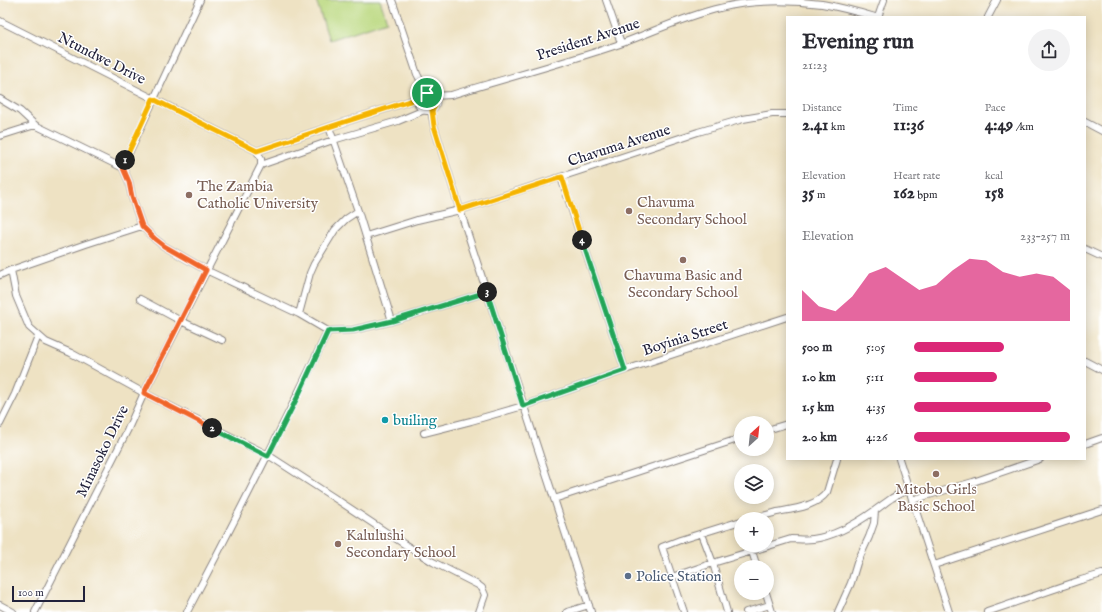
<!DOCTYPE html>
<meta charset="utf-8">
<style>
body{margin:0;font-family:"IM FELL English",serif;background:#f2f2f3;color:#2b2b33;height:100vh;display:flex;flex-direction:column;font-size:15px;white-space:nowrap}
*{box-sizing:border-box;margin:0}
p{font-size:13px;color:#7c7c81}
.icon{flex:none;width:22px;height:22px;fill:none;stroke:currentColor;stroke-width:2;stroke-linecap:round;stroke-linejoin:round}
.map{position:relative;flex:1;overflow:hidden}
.side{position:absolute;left:786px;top:16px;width:300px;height:444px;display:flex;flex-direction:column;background:#fff;border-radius:0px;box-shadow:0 2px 10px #0003}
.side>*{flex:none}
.needle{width:26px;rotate:27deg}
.tools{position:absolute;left:734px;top:416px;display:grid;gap:8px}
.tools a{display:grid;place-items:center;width:40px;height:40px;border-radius:50%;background:#fff;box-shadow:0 2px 10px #0003;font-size:20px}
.scale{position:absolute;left:12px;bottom:10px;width:73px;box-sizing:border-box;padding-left:4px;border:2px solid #22223b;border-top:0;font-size:11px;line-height:14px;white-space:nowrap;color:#22223b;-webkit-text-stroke:3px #fff;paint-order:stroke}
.pin{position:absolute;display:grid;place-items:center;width:34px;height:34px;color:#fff;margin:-17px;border:2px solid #fff;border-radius:50%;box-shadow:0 1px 4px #0007}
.km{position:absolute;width:20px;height:20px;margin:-10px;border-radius:50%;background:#222;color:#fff;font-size:11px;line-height:20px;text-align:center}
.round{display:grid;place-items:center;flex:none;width:42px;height:42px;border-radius:21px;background:#f2f2f3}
.overview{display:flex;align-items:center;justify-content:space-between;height:68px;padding:0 16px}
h1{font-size:22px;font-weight:700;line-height:30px}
.metrics{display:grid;grid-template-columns:repeat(3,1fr);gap:6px;height:68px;padding:4px 16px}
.metrics div{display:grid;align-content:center}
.metrics b{font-size:17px;font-weight:700}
.metrics small{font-size:11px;font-weight:400}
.metrics p{font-size:11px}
.chart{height:112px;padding:8px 16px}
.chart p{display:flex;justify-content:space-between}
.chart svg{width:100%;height:72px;margin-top:4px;fill:#db2777;opacity:.7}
ul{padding:0 16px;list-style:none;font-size:13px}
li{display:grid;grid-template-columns:64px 48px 1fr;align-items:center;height:30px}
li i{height:10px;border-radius:5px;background:#db2777}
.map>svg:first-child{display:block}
</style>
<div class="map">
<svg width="1102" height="612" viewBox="0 0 1102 612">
<rect width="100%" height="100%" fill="#fff"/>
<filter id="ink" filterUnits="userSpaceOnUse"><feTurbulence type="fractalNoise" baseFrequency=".025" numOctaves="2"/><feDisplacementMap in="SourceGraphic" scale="8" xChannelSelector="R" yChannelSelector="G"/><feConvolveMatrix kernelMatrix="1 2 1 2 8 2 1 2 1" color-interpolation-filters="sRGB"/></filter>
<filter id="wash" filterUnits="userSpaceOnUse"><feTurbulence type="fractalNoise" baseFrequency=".012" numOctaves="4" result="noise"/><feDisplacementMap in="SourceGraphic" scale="16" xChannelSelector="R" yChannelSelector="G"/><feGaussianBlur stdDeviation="0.9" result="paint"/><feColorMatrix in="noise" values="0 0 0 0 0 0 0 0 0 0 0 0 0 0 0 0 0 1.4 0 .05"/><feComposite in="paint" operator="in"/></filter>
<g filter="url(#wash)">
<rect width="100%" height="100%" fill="#eee2c3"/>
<path fill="#bad87e" stroke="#6e7d5c" d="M316,0H380L387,21L329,40Z"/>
</g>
<g filter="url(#ink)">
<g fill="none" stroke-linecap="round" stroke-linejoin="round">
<defs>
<path id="minor" d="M200,0L127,157L123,168L129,182L132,197L142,226L155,239L164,246L206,270L299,314L328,331
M392,0L417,74L427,93
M606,0L621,43
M878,17L884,0
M988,17L997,0
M0,21L257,151
M418 102a9 9 0 1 1 18 0a9 9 0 1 1-18 0Z
M434,96L451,95C507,78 564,63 620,44C653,32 685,16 720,8C751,0 790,0 822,4C840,7 858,12 875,17
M0,99L20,111L35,125L123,168
M431,110L434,126L460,210L591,612
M1085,122L1102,131
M329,127L358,211L392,321
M0,136L35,125
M257,151L329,127L419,98
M261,165L333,140L398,121L422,111
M561,177L625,370
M142,226L86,244L11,270L16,296L29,327L46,342L71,353L144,393L268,455L333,497L404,544L433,562L478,585L482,588L485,595L479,612
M366,236L417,220L460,210L698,132L743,119L772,114H787
M1085,249L1102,257
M0,275L11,270
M140,299L181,321L222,340
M299,314L310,273L314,264L335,230L346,219L358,211
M1085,361L1102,370
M0,424L15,394L38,336
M767,430L787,424
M424,433L471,421L523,406L625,370L787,317
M1085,444L1102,438
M899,459L949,612
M554,499L741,438
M912,500L973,482L1040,459
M749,519C758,517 768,515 777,512C793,509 816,507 827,492L837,459
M702,534L713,563L727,612
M750,545L757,567
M934,565L1102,510
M672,577L713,563L791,539C798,539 805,540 813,539C835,536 856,524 874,511C880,507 886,502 892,498C897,495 903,492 908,490
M766,593L772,612
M0,605L13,612
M35,612L127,431L144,393L261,165V159L257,151
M187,612C236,519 283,426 328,331L353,330L392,321L487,292
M567,612L589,605
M684,612L662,547L680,540L741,521
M746,612L770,605
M838,612L851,583L857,563L869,537L874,523L875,511
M987,612L1081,580L1102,574"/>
</defs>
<use href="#minor" stroke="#88827f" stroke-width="8"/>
<use href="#minor" stroke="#fff" stroke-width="6"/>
</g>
</g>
<g fill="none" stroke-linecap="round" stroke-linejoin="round" filter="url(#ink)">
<defs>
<path id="split-1" d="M125,160L153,99L257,151L329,127L419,98L422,94L427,93"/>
<path id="split-2" d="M125,160L123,168L129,182L132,197L142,226L155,239L164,246L206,270L144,393L212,428"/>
<path id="split-3" d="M212,428L268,456L299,394L328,331L353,330L392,321L487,292"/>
<path id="split-4" d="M487,292L523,406L625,370L582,240"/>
<path id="split-5" d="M427,93L434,96C437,102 436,106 432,110L434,126L460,210L562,177L582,240"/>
</defs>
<use href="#split-1" stroke="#fff" stroke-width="8"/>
<use href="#split-2" stroke="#fff" stroke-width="8"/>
<use href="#split-3" stroke="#fff" stroke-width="8"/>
<use href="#split-4" stroke="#fff" stroke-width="8"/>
<use href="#split-5" stroke="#fff" stroke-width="8"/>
<use href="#split-1" stroke="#f5b400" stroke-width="5"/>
<use href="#split-2" stroke="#f0652b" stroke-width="5"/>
<use href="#split-3" stroke="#22a559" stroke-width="5"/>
<use href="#split-4" stroke="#22a559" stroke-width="5"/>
<use href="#split-5" stroke="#f5b400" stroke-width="5"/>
</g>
<g fill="#8d6e63" stroke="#fff" stroke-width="1.5">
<circle cx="189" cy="195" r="4"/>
<circle cx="629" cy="211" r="4"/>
<circle cx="683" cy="260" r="4"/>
<circle cx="936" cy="474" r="4"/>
<circle cx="338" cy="544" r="4"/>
</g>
<circle fill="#0f9aa8" stroke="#fff" stroke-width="1.5" cx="385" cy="420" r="4"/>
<circle fill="#5c6f8a" stroke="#fff" stroke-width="1.5" cx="628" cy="576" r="4"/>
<g text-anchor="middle" stroke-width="3" stroke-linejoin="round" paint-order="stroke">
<g font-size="15" fill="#22223b" stroke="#fff">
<text transform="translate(588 39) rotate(-18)" y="5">President Avenue</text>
<text transform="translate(102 58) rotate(27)" y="5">Ntundwe Drive</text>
<text transform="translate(619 145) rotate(-18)" y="5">Chavuma Avenue</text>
<text transform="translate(685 337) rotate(-18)" y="5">Boyinia Street</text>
<text transform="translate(102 451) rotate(-64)" y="5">Minasoko Drive</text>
</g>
<g font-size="15" fill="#785e54" stroke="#fff" text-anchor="start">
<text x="197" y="191">The Zambia<tspan x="197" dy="17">Catholic University</tspan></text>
<text x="637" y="207">Chavuma<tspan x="637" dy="17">Secondary School</tspan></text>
<text x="683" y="280" text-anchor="middle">Chavuma Basic and<tspan x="683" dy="17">Secondary School</tspan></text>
<text x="936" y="494" text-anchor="middle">Mitobo Girls<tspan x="936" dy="17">Basic School</tspan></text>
<text x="346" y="540">Kalulushi<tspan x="346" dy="17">Secondary School</tspan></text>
</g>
<g font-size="15" fill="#0d838f" stroke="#fff" text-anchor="start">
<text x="393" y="425">builing</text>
</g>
<g font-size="15" fill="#4e5e75" stroke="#fff" text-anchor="start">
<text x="636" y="581">Police Station</text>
</g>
</g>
</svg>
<div class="tools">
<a><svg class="needle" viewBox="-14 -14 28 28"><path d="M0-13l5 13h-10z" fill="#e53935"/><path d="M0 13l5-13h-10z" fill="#7c7c81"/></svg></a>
<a><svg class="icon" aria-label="layers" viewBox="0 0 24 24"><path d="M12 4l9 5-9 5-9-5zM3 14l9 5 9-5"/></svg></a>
<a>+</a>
<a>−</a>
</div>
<div class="scale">100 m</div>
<div class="pin" style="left:427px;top:93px;background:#1e9e55"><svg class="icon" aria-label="arrive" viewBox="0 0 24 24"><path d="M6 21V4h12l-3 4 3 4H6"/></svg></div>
<b class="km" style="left:125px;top:160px">1</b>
<b class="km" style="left:212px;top:428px">2</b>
<b class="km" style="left:487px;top:292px">3</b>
<b class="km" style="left:582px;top:240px">4</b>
<section class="side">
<div class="overview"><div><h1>Evening run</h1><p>21:23</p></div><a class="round"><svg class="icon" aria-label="share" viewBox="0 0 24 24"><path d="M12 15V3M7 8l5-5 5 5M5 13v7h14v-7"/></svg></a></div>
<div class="metrics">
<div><p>Distance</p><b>2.41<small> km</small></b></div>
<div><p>Time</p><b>11:36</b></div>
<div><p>Pace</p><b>4:49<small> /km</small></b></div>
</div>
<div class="metrics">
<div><p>Elevation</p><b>35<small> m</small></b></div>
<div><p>Heart rate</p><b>162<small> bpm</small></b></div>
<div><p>kcal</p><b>158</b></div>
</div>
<div class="chart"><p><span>Elevation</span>233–257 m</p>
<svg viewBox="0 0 160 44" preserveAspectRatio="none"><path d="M0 44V25L10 35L20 38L30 29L40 15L50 11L60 18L70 25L80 22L90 13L100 6L110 7L120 14L130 17L140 15L150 17L160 25V44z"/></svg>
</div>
<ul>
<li><b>500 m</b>5:05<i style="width:58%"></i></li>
<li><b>1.0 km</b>5:11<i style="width:53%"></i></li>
<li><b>1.5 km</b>4:35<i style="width:88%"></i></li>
<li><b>2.0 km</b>4:26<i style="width:100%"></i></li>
</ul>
</section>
</div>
